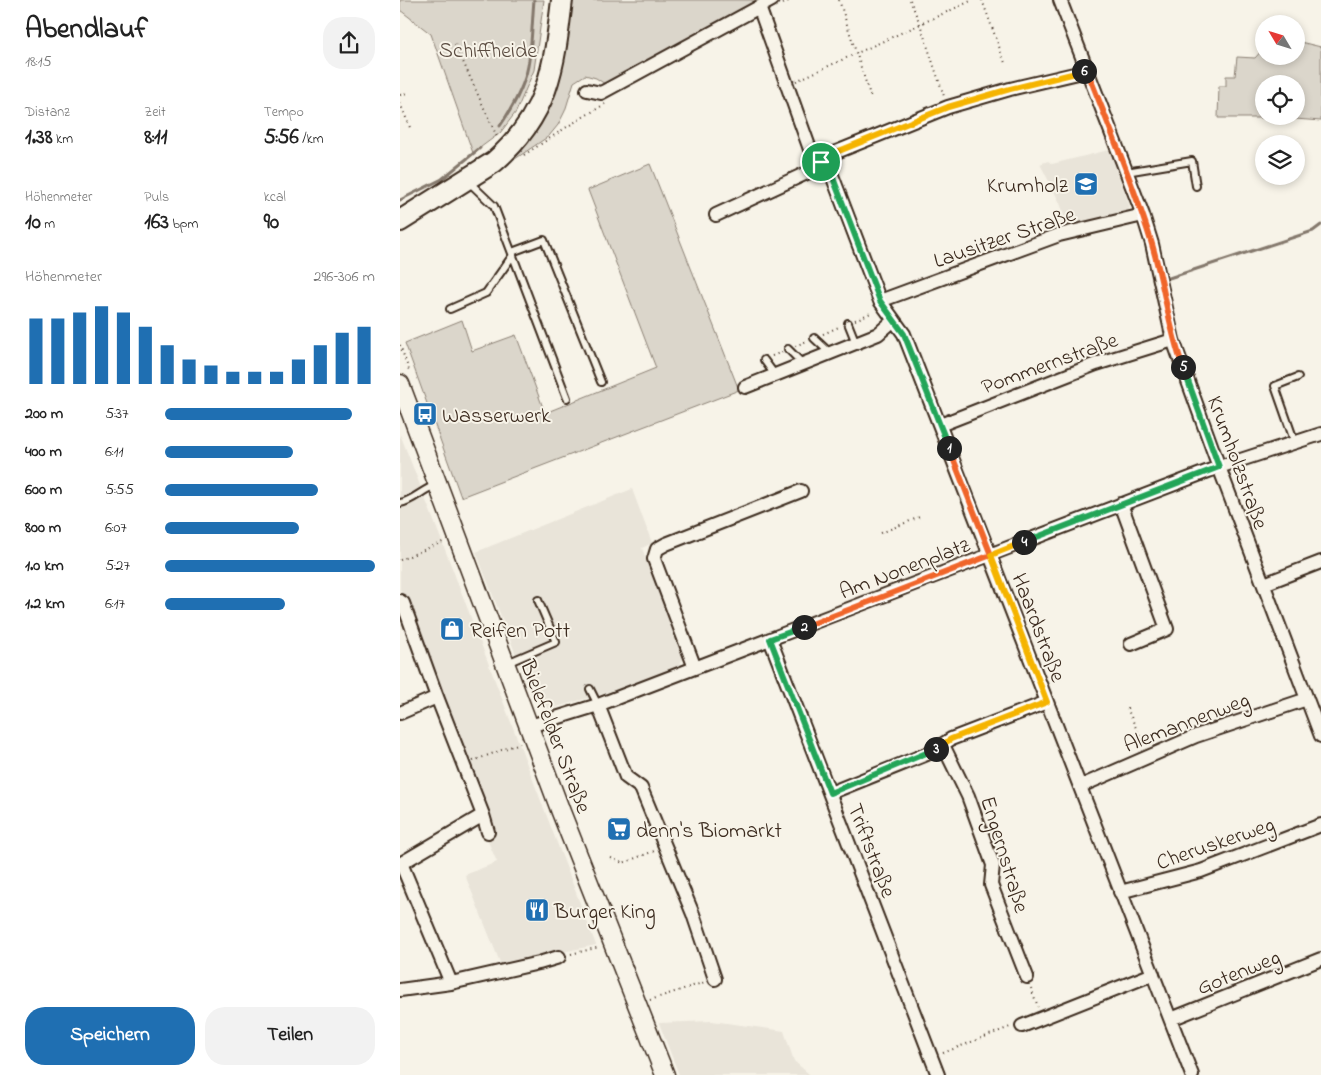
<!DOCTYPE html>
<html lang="de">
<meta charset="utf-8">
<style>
body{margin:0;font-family:"Indie Flower",sans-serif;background:#f2f2f2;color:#222;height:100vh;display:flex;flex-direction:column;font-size:19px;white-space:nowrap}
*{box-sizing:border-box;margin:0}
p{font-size:16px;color:#767676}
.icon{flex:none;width:28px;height:28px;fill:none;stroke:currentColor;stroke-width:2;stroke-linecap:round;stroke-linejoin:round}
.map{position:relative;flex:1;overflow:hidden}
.side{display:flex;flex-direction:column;background:#fff;width:400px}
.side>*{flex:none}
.needle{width:32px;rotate:308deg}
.buttons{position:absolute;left:855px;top:15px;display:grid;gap:10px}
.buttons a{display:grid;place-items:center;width:50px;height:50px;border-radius:50%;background:#fff;box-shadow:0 2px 8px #0003;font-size:25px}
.pin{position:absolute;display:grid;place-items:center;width:42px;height:42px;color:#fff;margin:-21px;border:2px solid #fff;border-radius:50%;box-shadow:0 1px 5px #0007}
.km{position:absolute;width:25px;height:25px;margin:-12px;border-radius:50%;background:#222;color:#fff;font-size:14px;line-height:25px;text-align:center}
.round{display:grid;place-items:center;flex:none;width:52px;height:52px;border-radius:20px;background:#f2f2f2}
.headline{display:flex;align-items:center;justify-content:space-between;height:85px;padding:0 25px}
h1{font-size:28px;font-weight:700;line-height:38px}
.figures{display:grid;grid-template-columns:repeat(3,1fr);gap:8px;height:85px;padding:5px 25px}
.figures div{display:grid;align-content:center}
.figures b{font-size:21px;font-weight:700}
.figures small{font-size:14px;font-weight:400}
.figures p{font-size:14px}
.chart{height:140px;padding:10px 25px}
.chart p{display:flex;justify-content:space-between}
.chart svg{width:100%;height:90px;margin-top:5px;stroke:#1f6fb2;stroke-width:6}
.cta{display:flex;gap:10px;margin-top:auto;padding:10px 25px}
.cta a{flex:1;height:58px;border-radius:20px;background:#1f6fb2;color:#fff;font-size:20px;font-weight:700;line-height:58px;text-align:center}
.cta a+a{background:#f2f2f2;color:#222}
ul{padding:0 25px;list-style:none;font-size:16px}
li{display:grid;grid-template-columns:80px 60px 1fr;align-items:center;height:38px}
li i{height:12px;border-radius:6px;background:#1f6fb2}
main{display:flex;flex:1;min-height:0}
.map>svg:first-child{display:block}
</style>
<main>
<section class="side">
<div class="headline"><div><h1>Abendlauf</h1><p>18:15</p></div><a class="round"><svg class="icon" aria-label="share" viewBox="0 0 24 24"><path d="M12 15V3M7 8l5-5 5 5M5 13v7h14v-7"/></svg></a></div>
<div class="figures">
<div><p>Distanz</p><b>1.38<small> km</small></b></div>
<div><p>Zeit</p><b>8:11</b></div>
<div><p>Tempo</p><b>5:56<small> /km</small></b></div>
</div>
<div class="figures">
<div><p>Höhenmeter</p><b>10<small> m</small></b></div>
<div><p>Puls</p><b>163<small> bpm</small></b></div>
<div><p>kcal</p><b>90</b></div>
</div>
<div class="chart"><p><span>Höhenmeter</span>296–306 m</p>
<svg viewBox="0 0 160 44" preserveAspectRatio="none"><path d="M5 44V12M15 44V12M25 44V9M35 44V6M45 44V9M55 44V16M65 44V25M75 44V32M85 44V35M95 44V38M105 44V38M115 44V38M125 44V32M135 44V25M145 44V19M155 44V16"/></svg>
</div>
<ul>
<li><b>200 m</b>5:37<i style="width:89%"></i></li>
<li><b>400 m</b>6:11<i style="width:61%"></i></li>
<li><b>600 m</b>5:55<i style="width:73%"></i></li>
<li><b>800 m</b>6:07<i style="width:64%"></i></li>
<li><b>1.0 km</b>5:27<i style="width:100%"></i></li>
<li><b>1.2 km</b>6:17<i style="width:57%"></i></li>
</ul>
<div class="cta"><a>Speichern</a><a>Teilen</a></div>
</section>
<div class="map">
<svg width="921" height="1075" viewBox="0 0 921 1075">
<rect width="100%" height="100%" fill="#f7f3e8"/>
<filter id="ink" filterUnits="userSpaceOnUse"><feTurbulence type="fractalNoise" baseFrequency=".02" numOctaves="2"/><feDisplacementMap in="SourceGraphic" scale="10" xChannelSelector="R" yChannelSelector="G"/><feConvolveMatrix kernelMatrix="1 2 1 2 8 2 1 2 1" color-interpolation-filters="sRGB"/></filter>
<g filter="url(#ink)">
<path fill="#e9e4d9" d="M709,150L730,207L726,214L668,228L660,203L640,164L648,161L652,164Z
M0,434L41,539L196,945L101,965L65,875L97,862L87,839L96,835L0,589Z
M232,489L252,543L242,548L283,658L278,668L236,684L150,709L142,706L134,701L76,552Z
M312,1021L384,1031L394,1061L410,1075H279L259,1023Z"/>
<path fill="#dbd6cb" stroke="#8b8074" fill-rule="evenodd" d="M0,0H144L134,70L116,112L100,133L73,153L31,34L0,10Z
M170,0H355L356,3L205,84L196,78L185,75L174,82L165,111L158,125L149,136L115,159L114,156Z
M896,41L921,47V121L882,118H818L819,86H826V76H835L837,57L855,58L864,48V56H896ZM864,84H896V116H864Z
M250,164L339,390L61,497L5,343L62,320L72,351L116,335L145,413L256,368L188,190Z"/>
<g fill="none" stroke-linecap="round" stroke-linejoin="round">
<path stroke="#84786c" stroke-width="3" d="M100,126C112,108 124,88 128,66C132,45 132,22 134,0
M0,200L42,179L80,148
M769,278L913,231L921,225"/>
<defs>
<path id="service" d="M726,172L792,161L796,186
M69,180L71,184L94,206L167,398
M112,252L144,240L201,382
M50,309L86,293L113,255
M448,323L456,343
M414,338L430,353
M388,349L403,364
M364,360L375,375
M895,443L875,386L898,377
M0,503C13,501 23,489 36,485
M107,663L156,642L138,600
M190,689L198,705"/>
<path id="minor" d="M660,0L743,215L752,244L773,340L819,467L921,736
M359,7L411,152L430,170L480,301L504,334L792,1075
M187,90L201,93L372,0
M316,215L411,171L429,155L548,107L610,89L687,71
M480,301L659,235L743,215
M345,387L478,334L494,320
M540,425L696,364L773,340
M721,504L767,629L731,644
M864,584L921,562
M0,601L3,603L37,697L83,815L88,832
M370,639L538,1075
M295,668L254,559L257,549L266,544L401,491
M198,705L226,777L241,788L293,914L315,979
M0,713L37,697
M130,726L198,705L819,467L921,434
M543,745L568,796L593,865L591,885L627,977
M681,786L796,736L907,699
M430,793L527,754L551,739L647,702
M1,863L51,983
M0,864L83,815
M720,892L801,871L921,825
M0,990L51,983L139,963L159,957
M771,1019L921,959
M622,1026L753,974"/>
<path id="secondary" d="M0,384L161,812L265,1075"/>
<path id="trunk" d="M0,221L94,162C149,114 154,68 162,0"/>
</defs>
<use href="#service" stroke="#3b2a1e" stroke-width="10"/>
<use href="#minor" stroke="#3b2a1e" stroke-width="16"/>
<use href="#secondary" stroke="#3b2a1e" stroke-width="21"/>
<use href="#trunk" stroke="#3b2a1e" stroke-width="24"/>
<path stroke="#3b2a1e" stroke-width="2" stroke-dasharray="1 4" stroke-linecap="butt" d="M439,0L471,98
M510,0L520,24L544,96
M582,0L605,63
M383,4L390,0
M55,44L98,139
M396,81L573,0
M0,95L7,93
M0,103L11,130
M124,155L170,125L205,104
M455,320L473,312
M423,334L441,326
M0,345L10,373
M395,346L407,341
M372,356L382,352
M481,533L522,516
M0,560L45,541
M727,708L744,746
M73,761L120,743
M211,858L223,863L254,851
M171,954L200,947
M631,988L638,1007
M250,1000L305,982
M543,1053L610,1027"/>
<use href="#service" stroke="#f7f3e8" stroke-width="6"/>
<use href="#minor" stroke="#f7f3e8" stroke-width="12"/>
<use href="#secondary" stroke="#f7f3e8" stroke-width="18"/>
<use href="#trunk" stroke="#f7f3e8" stroke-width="20"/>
</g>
</g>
<g fill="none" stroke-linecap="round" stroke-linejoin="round" filter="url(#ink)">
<defs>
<path id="split-1" d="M421,162L430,170L480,301L504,334L549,448"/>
<path id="split-2" d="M404,627L591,555L549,448"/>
<path id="split-3" d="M404,627L370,639L430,793L536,749"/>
<path id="split-4" d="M536,749L551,739L647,702L591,555L624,542"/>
<path id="split-5" d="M624,542L819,467L783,367"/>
<path id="split-6" d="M684,71L687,70C709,127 733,183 751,241C764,283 768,326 783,367"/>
<path id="split-7" d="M421,162L429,155L548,107L610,89L684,71"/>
</defs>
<use href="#split-1" stroke="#fff" stroke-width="10"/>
<use href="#split-2" stroke="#fff" stroke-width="10"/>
<use href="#split-3" stroke="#fff" stroke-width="10"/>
<use href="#split-4" stroke="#fff" stroke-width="10"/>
<use href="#split-5" stroke="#fff" stroke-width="10"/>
<use href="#split-6" stroke="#fff" stroke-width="10"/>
<use href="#split-7" stroke="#fff" stroke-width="10"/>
<use href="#split-1" stroke="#22a559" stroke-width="6"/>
<use href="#split-2" stroke="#f0652b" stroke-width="6"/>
<use href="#split-3" stroke="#22a559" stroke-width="6"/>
<use href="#split-4" stroke="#f5b400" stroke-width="6"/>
<use href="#split-5" stroke="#22a559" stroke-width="6"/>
<use href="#split-6" stroke="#f0652b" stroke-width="6"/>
<use href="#split-7" stroke="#f5b400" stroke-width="6"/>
</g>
<defs>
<symbol id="school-square" viewBox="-11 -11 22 22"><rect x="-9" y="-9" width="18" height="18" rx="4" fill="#1f6fb2" stroke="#f7f3e8"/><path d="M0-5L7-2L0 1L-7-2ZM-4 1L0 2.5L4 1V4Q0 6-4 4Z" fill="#fff"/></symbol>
<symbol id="bus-square" viewBox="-11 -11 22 22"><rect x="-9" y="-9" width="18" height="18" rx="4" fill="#1f6fb2" stroke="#f7f3e8"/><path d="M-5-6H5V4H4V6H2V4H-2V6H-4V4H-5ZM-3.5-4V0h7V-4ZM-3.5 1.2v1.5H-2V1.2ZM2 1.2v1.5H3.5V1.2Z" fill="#fff"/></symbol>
<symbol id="shop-square" viewBox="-11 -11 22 22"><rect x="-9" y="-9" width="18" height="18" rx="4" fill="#1f6fb2" stroke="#f7f3e8"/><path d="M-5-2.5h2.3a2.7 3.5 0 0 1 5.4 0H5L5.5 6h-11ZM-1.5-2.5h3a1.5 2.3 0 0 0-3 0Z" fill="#fff"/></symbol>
<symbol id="supermarket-square" viewBox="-11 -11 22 22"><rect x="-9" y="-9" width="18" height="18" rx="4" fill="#1f6fb2" stroke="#f7f3e8"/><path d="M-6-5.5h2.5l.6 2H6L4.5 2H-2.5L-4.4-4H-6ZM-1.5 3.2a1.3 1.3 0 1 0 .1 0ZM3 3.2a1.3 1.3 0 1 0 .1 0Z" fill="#fff"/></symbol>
<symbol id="restaurant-square" viewBox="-11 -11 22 22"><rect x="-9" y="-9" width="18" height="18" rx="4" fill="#1f6fb2" stroke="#f7f3e8"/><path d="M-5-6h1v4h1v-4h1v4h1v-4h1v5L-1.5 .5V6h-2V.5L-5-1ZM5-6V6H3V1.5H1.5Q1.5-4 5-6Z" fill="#fff"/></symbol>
</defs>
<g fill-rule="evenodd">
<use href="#school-square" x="672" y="170" width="28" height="28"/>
<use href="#bus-square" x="11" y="400" width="28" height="28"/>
<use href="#shop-square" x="38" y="615" width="28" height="28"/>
<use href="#supermarket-square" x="205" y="815" width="28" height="28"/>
<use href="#restaurant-square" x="123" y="896" width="28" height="28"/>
</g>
<g text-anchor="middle" stroke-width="4" stroke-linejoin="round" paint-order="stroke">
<g font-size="22" fill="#5b4c41" stroke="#f7f3e8">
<text x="88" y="57">Schiffheide</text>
</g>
<g font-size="22" fill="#3b2a1e" stroke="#f7f3e8" text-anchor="start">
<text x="668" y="192" text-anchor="end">Krumholz</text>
<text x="42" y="422">Wasserwerk</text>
<text x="70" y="637">Reifen Pott</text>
<text x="236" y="837">denn's Biomarkt</text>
<text x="154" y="918">Burger King</text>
</g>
<g font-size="22" fill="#3b2a1e" stroke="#f7f3e8">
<text transform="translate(604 236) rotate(-19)" y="8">Lausitzer Straße</text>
<text transform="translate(649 362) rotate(-20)" y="8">Pommernstraße</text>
<text transform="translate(839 462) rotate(70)" y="8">Krumholzstraße</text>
<text transform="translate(504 567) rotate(-21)" y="8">Am Nonenplatz</text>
<text transform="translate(640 627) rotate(69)" y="8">Haardstraße</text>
<text transform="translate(786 721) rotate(-21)" y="8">Alemannenweg</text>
<text transform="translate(157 736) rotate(69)" y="8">Bielefelder Straße</text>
<text transform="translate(815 842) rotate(-19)" y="8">Cheruskerweg</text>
<text transform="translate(473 850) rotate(69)" y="8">Triftstraße</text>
<text transform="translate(606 854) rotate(73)" y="8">Engernstraße</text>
<text transform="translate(838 971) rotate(-22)" y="8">Gotenweg</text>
</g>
</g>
</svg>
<div class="buttons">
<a><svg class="needle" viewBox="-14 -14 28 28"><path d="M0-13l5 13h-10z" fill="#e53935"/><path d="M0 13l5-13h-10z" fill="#767676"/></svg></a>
<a><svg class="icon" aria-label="locate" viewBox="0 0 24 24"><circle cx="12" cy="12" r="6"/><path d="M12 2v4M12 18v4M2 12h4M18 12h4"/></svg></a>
<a><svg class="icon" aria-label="layers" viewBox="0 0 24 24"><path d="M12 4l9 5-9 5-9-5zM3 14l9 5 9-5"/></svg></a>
</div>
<div class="pin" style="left:421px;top:162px;background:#1e9e55"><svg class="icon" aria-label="arrive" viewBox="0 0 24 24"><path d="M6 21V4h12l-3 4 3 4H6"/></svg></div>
<b class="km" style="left:549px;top:448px">1</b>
<b class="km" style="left:404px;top:627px">2</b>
<b class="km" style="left:536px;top:749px">3</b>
<b class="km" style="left:624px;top:542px">4</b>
<b class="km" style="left:783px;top:367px">5</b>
<b class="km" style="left:684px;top:71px">6</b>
</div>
</main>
